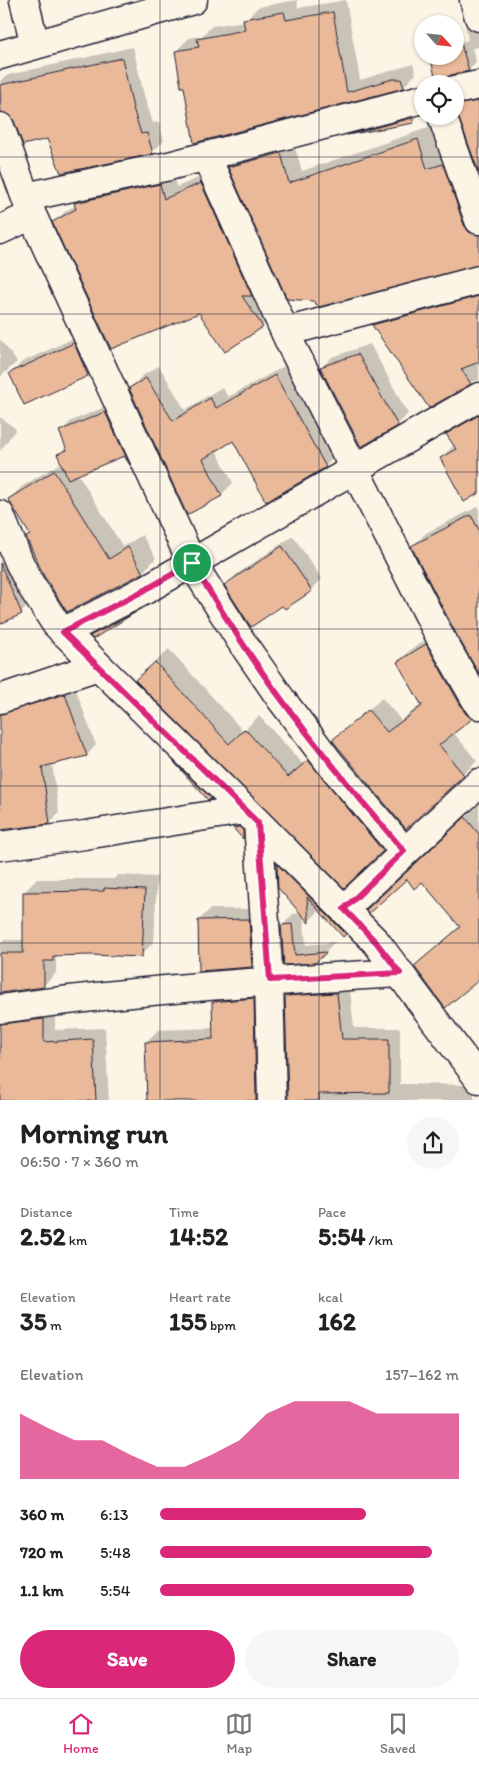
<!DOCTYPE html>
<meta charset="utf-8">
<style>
body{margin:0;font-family:Itim,sans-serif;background:#f6f6f6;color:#222;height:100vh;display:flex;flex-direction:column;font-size:19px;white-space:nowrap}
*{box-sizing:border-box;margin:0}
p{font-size:16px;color:#767676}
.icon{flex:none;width:28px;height:28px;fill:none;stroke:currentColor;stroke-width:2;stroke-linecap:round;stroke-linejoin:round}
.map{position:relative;height:1100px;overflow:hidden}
.side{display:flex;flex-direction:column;background:#fff;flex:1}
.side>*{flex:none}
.needle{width:32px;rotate:117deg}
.tools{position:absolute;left:414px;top:15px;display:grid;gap:10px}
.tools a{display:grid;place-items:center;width:50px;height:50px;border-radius:50%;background:#fff;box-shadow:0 1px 4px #0004;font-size:25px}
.pin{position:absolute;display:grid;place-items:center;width:42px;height:42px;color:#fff;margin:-21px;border:2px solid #fff;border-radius:50%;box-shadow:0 1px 5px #0007}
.round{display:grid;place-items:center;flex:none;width:52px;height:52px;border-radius:26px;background:#f6f6f6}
.headline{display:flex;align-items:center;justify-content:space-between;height:85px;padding:0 20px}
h1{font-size:28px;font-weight:700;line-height:38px}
.stats{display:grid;grid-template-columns:repeat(3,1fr);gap:8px;height:85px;padding:5px 20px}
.stats div{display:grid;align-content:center}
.stats b{font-size:25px;font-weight:700}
.stats small{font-size:14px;font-weight:400}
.stats p{font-size:14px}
.chart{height:140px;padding:10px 20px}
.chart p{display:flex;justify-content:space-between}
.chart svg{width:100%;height:90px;margin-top:5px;fill:#db2777;opacity:.7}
.cta{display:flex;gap:10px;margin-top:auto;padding:10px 20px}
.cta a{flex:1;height:58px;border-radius:30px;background:#db2777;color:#fff;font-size:20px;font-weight:700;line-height:58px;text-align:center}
.cta a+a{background:#f6f6f6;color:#222}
ul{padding:0 20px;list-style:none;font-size:16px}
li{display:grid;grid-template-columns:80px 60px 1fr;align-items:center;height:38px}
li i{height:12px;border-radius:6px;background:#db2777}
.menu{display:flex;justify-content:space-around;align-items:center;height:70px;border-top:1px solid #e0e0e0;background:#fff;font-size:14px;color:#767676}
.menu a{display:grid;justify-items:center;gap:2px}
.menu .active{color:#db2777}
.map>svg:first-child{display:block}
</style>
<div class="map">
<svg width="479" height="1101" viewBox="0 0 479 1101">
<rect width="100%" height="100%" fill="#fcf5e5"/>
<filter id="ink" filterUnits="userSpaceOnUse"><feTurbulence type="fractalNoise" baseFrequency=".02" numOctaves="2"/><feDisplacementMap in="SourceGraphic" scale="10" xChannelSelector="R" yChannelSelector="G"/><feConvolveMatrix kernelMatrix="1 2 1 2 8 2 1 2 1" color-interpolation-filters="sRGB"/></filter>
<g filter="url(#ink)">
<path fill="#0003" d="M297,0L298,8L346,0L360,80L413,64L416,74L403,87L195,142L185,85L176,51L189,38L202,36L212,26L245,21L258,7Z
M471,0L479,9V47L472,48L476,62L469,70L448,76L446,84H439L455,56V44L468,40L462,9Z
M133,47L144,95L153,123L159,122L164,141L152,152L48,138L11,114L3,110L0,111V81L8,75Z
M479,91V170L455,106L467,93Z
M422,112L413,122L351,133L362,122Z
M431,127L440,157L455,153L479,216V264L229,167L242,154L293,141L302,171Z
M173,172L177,187L210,173L275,313L262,326L225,350L200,311L54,222L67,210L76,205L75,203L88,190Z
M479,288V380L471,382L429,406L374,325L386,313Z
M85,333L98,364L87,375L11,373L22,362Z
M0,339L17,362L0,377Z
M370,344L408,414L397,425L361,446L321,368L332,357Z
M288,364L337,454L325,466L233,439L216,450L233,483L221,495L130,388L142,376L159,366L185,410L222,387L228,397Z
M117,402L140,453L130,463L124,454L78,474L123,547L142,535L156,558L143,572L68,611L27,538L31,534L9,499L23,486L62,462L59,454L66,447L60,432L71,421Z
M479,411V492L441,458L454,445L448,434L461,421Z
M0,417L16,429L0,451Z
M479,506V671L413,546L426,533Z
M293,536L322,579L311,590L282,604L226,585L237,574Z
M0,542L34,600L21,613L0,623Z
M144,602L135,611L93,637L92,636L105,622Z
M440,632L479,710L453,732L477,761L406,828L334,740L382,698L401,720L422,704L398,662L411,649Z
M169,649L243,731L259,716L303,764L322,748L396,836L344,886L150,667Z
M74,685L96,745L87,755L52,763L59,813L50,823L0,829V702Z
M188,749L224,785L211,798H209L175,761Z
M479,805V978L415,966L460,926L422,880L407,877L381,897Z
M248,814L257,824L243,837L235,828Z
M291,851L359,920L343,935L320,910L309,921L279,887L278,864Z
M118,875L157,877L154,942L141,955L58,954L56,956V973L43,986L0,992V944L4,940H24V892L37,879H114Z
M210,909H260L263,955L252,966L199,920Z
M303,913L306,945L335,942L315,961L285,963L282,926L293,914Z
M349,981L354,1028H400V1084L474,1085V1101H289L286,997L298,984Z
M265,987L274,1101H148L146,1042L158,1030L214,1028L213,1002L225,990Z
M55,1008V1030L105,1028L109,1101H0V1022Z"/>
<path fill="#e9b999" stroke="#22223b" d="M284,12L286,20L333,12L347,92L393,79H401L404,88L194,143L184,87H181L175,51L199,47L197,39L245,30L243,19Z
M460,40L469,71L451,75L445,78L441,84H437L430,56H455V41Z
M122,58L133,108L141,134L147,133L153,154L61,173L47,139L23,145L14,121L10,115L1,112L0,85Z
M478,101L479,106V173L455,108V105Z
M412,118L414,123L347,135Z
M418,139L427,169L443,164L464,225L469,232L479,235V265L319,307L313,301L287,299L228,167L281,153L289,183Z
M200,181L252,296H242L263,327L225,352L199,313L111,349L52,222L76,209L74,203L160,184L164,199L201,183Z
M479,296V362L461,369L471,384L429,408L372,325Z
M74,343L88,376L24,405L9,373Z
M358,354L398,426L361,447L320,367Z
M275,375L326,467L266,502L233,441L203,459L222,496L187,515L129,388L146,378L173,421L210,398L216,408Z
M105,412L130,465L124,456L68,479L57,454L67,450L59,431Z
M479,415V493L464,502L440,458L456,449L446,434Z
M54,471L109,559L128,547L143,573L67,612L44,576L26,537L30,535L8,499Z
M471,515L479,530V674L454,630L411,546Z
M282,546L312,591L285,609L282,606L251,627L224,585Z
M0,563L22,614L0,624Z
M136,612L93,639L90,636Z
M426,644L465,713L472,719L439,745L464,775L406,829L332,740L368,710L387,732L422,706L397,662Z
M155,662L229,744L245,729L288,777L308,760L383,851L344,888L135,680Z
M65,694L87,756L42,767L50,824L0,830V714Z
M173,761L212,799L208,800Z
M465,817L479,834V980L445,1008L414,966L460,927L422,882L414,889L407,879L369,913L366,910Z
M239,827L243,830V839L233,828Z
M277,864L346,934L343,937L307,897L309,923L278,888Z
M104,888L145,890L142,957L90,955L53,956V961H44V987L0,993V953H23V892L104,891Z
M249,919L252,967L199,971L198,920Z
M292,924L295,955L327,952L315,963L284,965L281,925Z
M337,993L342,1039H389V1093L319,1094V1101H288L285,996Z
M254,998L256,1101H147L145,1042L213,1039L212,1002Z
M44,1019V1042L93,1039L96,1101H0V1024Z"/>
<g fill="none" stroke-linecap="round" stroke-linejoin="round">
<defs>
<path id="street" d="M24,0L35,45
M474,0L479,17
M0,55L193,0
M455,90L479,85
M442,116L479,220
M0,127L32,215L192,563L241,641L281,699L329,762L404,851
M206,156L290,343L440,637L479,705
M26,197L169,166L422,99
M0,230L32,215
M285,332L479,280
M0,515L19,562L30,584L56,624L258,823L376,942L479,1079
M63,632L145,590L479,397
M0,699L98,666
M258,823L269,980L272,1101
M0,846L85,835L244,810
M344,909L479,783
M0,1009C132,990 266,981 400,973"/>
</defs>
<use href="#street" stroke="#22223b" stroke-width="31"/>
<use href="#street" stroke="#fcf5e5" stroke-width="28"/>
</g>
</g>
<g fill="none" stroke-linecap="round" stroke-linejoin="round" filter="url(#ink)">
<defs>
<path id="route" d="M192,563C220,609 249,656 282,700C320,752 362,802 404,851L344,909L376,942L400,973L270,980L258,823L63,632L145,590Z"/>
</defs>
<use href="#route" stroke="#fff" stroke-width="10"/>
<use href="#route" stroke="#db2777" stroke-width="6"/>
</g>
<path fill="none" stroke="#22223b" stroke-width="1" stroke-opacity="0.55" d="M160,0V1101M319,0V1101M0,157H479M0,314H479M0,472H479M0,629H479M0,786H479M0,943H479"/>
</svg>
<div class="tools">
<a><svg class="needle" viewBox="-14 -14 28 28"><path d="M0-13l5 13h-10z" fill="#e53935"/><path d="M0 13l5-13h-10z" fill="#767676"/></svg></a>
<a><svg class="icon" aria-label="locate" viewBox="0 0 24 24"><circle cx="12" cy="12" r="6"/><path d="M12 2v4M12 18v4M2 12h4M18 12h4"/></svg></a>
</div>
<div class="pin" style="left:192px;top:563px;background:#1e9e55"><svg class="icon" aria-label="arrive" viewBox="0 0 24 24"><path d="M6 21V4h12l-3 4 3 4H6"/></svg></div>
</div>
<section class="side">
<div class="headline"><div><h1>Morning run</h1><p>06:50 · 7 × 360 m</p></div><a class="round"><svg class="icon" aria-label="share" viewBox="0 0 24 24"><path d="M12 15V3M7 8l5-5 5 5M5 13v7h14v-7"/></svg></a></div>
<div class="stats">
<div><p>Distance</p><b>2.52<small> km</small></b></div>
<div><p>Time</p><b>14:52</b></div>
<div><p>Pace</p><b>5:54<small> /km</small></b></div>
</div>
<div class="stats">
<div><p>Elevation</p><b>35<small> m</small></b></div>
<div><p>Heart rate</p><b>155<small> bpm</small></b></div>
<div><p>kcal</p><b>162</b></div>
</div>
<div class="chart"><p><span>Elevation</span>157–162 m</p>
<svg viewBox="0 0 160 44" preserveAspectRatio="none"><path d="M0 44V12L10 19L20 25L30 25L40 32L50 38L60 38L70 32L80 25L90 12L100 6L110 6L120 6L130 12L140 12L150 12L160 12V44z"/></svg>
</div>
<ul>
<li><b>360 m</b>6:13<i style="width:69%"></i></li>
<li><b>720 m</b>5:48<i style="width:91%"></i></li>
<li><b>1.1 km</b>5:54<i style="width:85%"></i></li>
</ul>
<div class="cta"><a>Save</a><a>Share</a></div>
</section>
<nav class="menu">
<a class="active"><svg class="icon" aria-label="home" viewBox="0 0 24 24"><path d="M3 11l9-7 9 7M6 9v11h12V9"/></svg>Home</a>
<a><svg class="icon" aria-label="map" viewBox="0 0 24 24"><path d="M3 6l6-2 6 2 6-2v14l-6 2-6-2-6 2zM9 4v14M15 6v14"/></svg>Map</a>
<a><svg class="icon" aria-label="saved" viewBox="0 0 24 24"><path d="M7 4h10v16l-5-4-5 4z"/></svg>Saved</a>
</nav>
